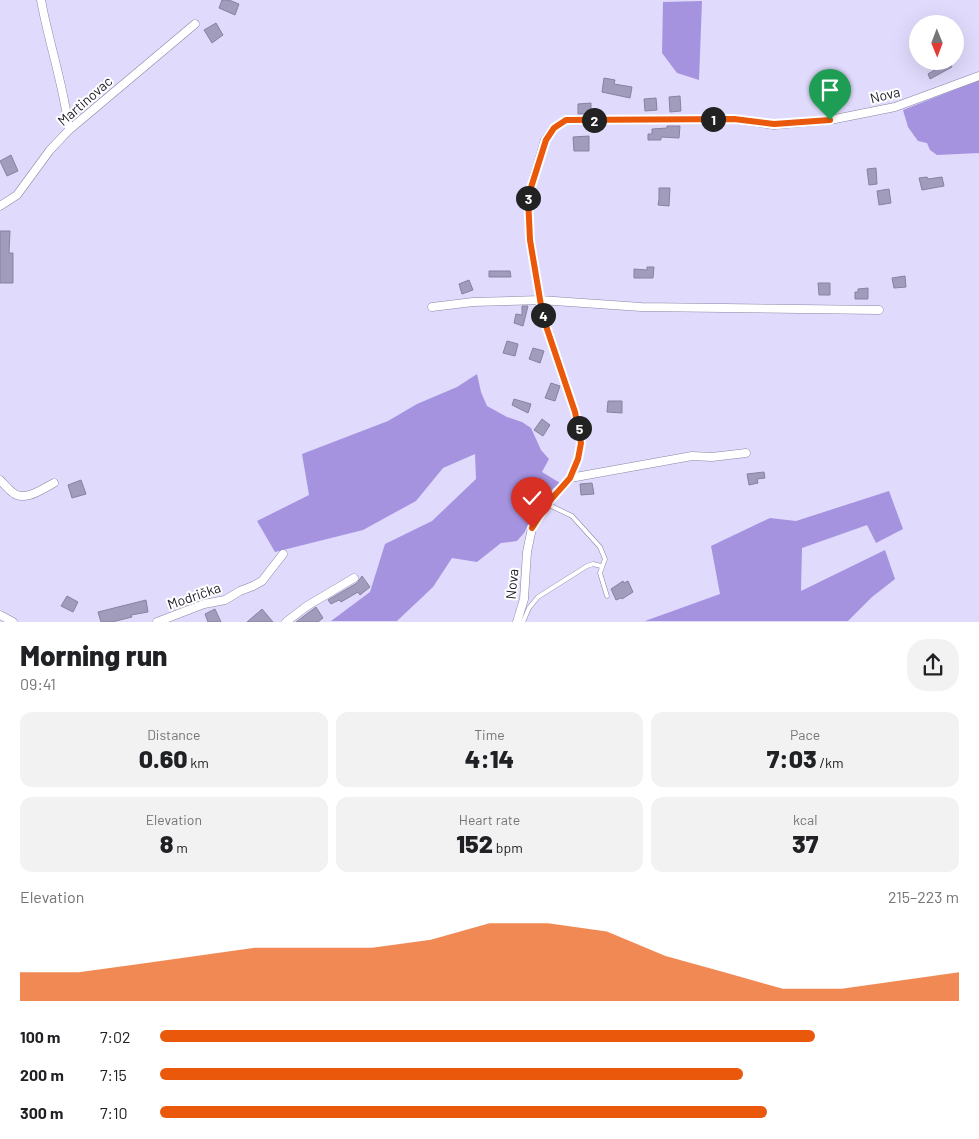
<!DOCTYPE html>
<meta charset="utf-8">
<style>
body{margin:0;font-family:Barlow,sans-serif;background:#f2f2f2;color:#202124;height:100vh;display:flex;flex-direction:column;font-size:19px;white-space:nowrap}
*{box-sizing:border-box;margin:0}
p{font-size:16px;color:#757577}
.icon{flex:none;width:28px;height:28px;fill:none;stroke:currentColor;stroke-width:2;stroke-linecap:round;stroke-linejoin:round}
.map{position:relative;height:622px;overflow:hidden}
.panel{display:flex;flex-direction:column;background:#fff;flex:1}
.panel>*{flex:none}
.needle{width:32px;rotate:179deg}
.buttons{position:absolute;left:909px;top:15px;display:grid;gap:10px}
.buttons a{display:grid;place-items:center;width:55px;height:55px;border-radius:50%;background:#fff;box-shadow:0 5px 20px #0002;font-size:25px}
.pin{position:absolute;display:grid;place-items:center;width:42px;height:42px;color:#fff;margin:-51px -21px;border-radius:50% 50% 50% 0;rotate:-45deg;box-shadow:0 0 5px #0007}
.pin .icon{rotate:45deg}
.km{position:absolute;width:25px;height:25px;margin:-12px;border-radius:50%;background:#222;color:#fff;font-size:14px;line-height:25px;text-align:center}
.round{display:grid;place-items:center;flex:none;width:52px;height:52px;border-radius:20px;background:#f2f2f2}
.overview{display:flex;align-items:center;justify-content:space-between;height:85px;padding:0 20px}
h1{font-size:28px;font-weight:800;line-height:38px}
.metrics{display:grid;grid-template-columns:repeat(3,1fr);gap:8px;height:85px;padding:5px 20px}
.metrics div{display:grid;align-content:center;border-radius:12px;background:#f2f2f2;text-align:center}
.metrics b{font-size:25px;font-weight:800}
.metrics small{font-size:14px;font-weight:400}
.metrics p{font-size:14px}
.chart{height:140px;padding:10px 20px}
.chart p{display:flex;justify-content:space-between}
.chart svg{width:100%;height:90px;margin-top:5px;fill:#ea580c;opacity:.7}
ul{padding:0 20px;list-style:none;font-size:16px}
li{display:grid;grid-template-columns:80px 60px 1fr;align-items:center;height:38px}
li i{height:12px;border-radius:6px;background:#ea580c}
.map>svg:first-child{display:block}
</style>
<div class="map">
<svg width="979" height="622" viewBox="0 0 979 622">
<rect width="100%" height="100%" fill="#e0dafc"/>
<path fill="#a593e0" d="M702,1L699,80L677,73L662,53L663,2Z
M979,80V153L937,155L930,150L927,143L918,141L908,127L903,110Z
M477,374L481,392L487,406L507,417L522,422L531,428L541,450L549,459L542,472L560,483L542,498L524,533L517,541L501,543L477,562L452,558L433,587L397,621H331L370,592L385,544L432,521L476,479L475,454L443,468L416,501L363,530L275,552L257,521L309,495L302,454L388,421L417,404L457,387Z
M889,491L903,529L876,543L867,525L802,548L801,591L885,550L895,579L872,597L848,621H645L720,594L711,546L770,518L796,521Z"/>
<path fill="#a29cbc" stroke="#8882a1" d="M222,0H229L239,4L235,15L219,8Z
M216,23L223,35L212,43L204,30Z
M939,61H949L952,67L930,79L928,74L941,66Z
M604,78L615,80L614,84L632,87L630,98L602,92Z
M680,96L681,111L670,112L669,97Z
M656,98L657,110L645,111L644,99Z
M591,103V114H578V104Z
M667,126H680L679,138L661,137V140H648V134H652V129L667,128Z
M589,136V151H574L573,137Z
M11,155L18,171L7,176L0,161Z
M876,168L877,184L869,185L867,169Z
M927,177L928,179L942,177L944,186L922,190L919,178Z
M659,188H670L669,206L658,205L659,199Z
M889,189L891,203L879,205L877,191Z
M0,231H10L9,253H13V283H0Z
M647,267H654L653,278H634V269L647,270Z
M489,271H510L511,277H489Z
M905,276L906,287L894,288L892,278Z
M469,280L473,290L462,294L459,284Z
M818,283H830V295H819Z
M868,288V299H855V292H858V289Z
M522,306H528L523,326L514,323L516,314L522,315Z
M507,341L518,344L515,356L503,353Z
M533,348L544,351L540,363L529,359Z
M551,383L560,386L555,401L545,398Z
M514,399L531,404L528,413L512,405Z
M608,401H622V413L607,412Z
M542,419L550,425L543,436L534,430Z
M764,472L765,478L757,479L758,483L749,485L747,474Z
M81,480L86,494L72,498L68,485Z
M592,483L594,494L581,495L580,484Z
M362,576L370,587L360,595L358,592L341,602L339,600L331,604L328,600L357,583Z
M623,581L624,583L628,581L633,592L622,599L621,598L616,600L611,589Z
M67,596L78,602L73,612L61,606Z
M146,600L148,612L131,615L132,617L112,622H101L98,612Z
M316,607L323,618L318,622H296Z
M215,609L221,622H208L205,614Z
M262,609L273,622H247L261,610Z"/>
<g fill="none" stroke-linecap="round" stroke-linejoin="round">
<defs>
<path id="service" d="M547,504L572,516L600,547L605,559L600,573L607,596
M523,622L529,608L538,597L587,566L593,564L601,566"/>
<path id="minor" d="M41,0C49,44 64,86 69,130
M0,206L17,195L50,150L69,130L195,24
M432,307L473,302L540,300L641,307L879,310
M570,478L692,456L712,457L746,453
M0,480C4,484 7,488 12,492C24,503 42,489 54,483
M0,615L13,622
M157,622L204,604L225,600L240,591L253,586L262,581L283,554
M286,622L307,606L354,578
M517,622L524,599L527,552L532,528L547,504L570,478L578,459L581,443L575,412L543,317L530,240L528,197L545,140L554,128L566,120L734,119L774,125L830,120L895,107L979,76"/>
</defs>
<use href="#service" stroke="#8b85a5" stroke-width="5"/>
<use href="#minor" stroke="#8b85a5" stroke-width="9"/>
<use href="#service" stroke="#fff" stroke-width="4"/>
<use href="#minor" stroke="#fff" stroke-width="8"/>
</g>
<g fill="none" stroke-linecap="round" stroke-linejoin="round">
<defs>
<path id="route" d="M532,528L547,504L570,478L578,459L581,443L575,412L543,317L530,240L528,197L546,140L554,128L566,120L734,119L774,124L830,120"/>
</defs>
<use href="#route" stroke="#fff" stroke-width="10"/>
<use href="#route" stroke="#ea580c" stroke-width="6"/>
</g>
<g text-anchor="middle" stroke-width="4" stroke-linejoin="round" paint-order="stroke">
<g font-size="14" fill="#23202d" stroke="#fff">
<text transform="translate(885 95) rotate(-14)" y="5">Nova</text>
<text transform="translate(85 101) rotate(-41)" y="5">Martinovac</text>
<text transform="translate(512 584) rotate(-84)" y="5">Nova</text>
<text transform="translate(194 596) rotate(-19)" y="5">Modrička</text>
</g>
</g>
</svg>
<div class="buttons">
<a><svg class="needle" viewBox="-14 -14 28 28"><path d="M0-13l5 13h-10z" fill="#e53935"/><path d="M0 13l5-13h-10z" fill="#757577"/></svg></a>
</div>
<div class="pin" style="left:830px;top:120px;background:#1e9e55"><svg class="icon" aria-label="arrive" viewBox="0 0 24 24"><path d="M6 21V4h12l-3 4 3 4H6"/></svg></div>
<div class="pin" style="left:532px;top:528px;background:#d93025"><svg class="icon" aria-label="check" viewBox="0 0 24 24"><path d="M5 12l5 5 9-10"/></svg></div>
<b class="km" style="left:713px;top:119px">1</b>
<b class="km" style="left:594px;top:120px">2</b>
<b class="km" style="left:528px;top:198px">3</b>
<b class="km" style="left:543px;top:315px">4</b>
<b class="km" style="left:579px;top:428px">5</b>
</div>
<section class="panel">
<div class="overview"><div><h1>Morning run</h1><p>09:41</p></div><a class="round"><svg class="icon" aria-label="share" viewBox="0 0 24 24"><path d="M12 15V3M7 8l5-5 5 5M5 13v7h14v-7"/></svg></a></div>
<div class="metrics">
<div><p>Distance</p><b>0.60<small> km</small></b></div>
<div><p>Time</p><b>4:14</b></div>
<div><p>Pace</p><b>7:03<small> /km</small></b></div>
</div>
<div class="metrics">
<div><p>Elevation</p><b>8<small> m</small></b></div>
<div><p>Heart rate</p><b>152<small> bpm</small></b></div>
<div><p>kcal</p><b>37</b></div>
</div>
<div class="chart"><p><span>Elevation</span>215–223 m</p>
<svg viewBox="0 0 160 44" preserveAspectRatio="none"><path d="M0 44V30L10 30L20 26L30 22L40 18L50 18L60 18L70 14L80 6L90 6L100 10L110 22L120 30L130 38L140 38L150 34L160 30V44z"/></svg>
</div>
<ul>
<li><b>100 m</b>7:02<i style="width:82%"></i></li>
<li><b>200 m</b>7:15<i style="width:73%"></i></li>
<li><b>300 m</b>7:10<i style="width:76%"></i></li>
</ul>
</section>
